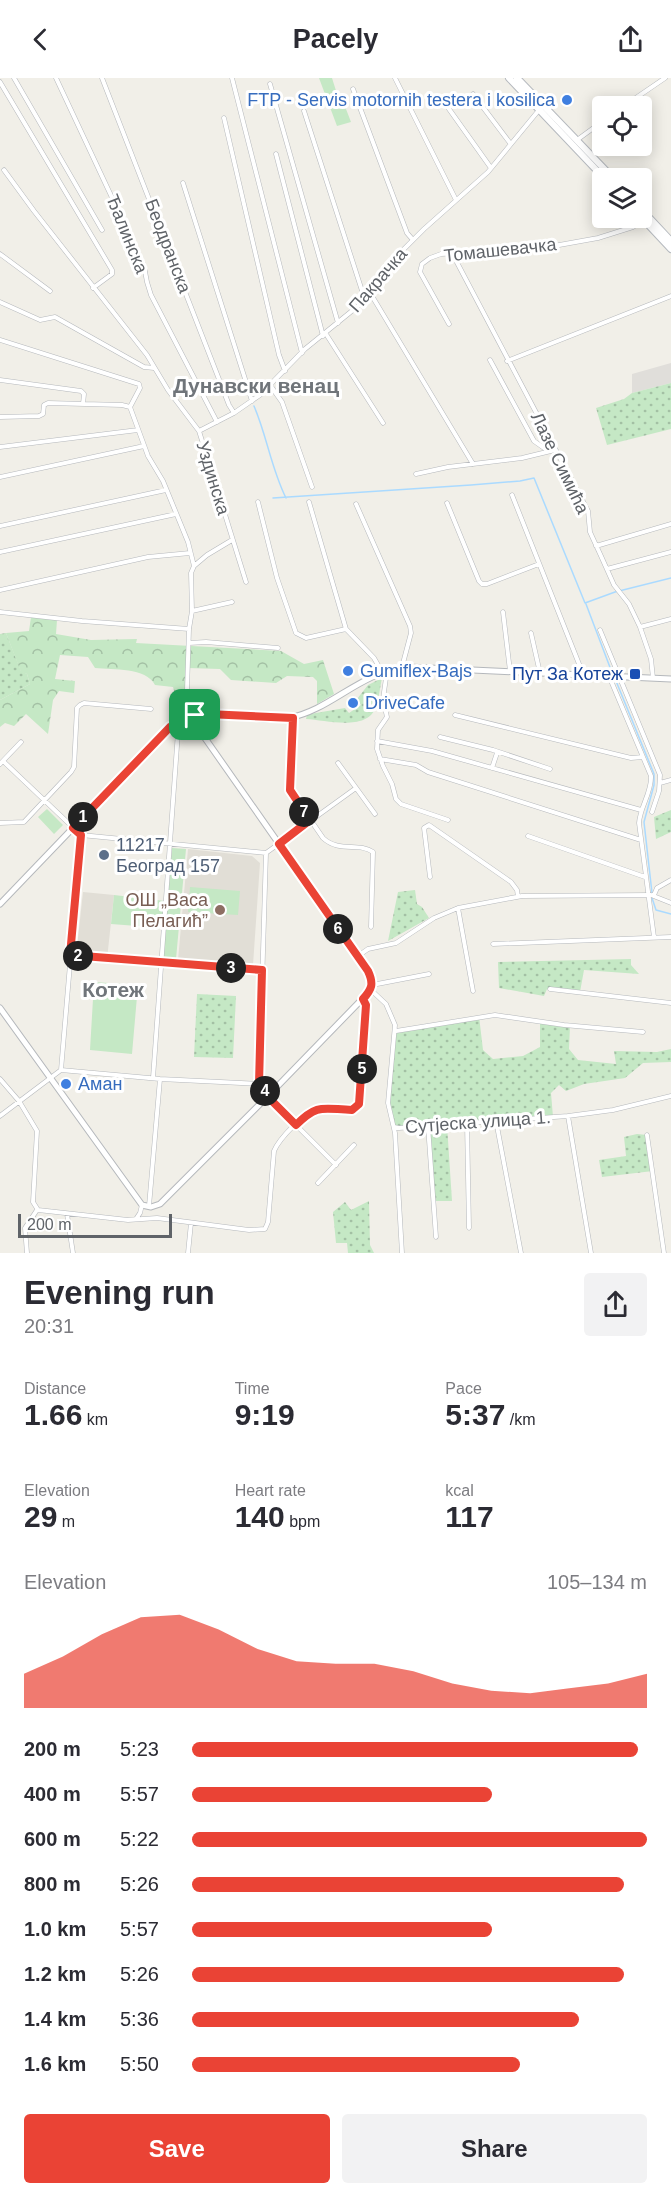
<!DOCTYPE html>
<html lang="en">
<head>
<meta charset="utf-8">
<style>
	:root { --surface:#fff; --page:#f2f2f3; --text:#2b2b33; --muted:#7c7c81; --accent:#ea4335 }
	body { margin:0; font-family:Arial,sans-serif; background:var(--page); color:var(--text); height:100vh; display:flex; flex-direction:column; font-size:22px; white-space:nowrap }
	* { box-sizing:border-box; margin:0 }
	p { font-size:20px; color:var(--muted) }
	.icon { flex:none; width:33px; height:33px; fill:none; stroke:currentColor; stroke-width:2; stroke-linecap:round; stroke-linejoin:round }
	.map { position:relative; height:1175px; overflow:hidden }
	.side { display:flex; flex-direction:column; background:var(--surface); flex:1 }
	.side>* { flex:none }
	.buttons { position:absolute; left:592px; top:18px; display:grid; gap:12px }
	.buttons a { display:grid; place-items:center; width:60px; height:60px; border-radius:6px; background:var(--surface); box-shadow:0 3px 15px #0003; font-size:30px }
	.scale { position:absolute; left:18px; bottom:15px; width:154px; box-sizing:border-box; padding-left:6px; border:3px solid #5f6368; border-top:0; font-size:16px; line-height:21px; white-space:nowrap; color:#5f6368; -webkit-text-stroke:4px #fff; paint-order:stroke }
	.pin { position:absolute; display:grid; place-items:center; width:51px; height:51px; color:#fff; margin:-26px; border-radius:12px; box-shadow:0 3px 9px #0006 }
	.km { position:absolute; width:30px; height:30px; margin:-15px; border-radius:50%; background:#222; color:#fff; font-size:16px; line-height:30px; text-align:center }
	.round { display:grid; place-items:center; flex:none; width:63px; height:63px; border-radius:6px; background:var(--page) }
	.headline { display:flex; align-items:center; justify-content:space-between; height:102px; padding:0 24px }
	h1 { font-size:33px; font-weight:600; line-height:45px }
	.stats { display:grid; grid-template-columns:repeat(3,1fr); gap:9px; height:102px; padding:6px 24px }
	.stats div { display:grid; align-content:center }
	.stats b { font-size:30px; font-weight:600 }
	.stats small { font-size:16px; font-weight:400 }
	.stats p { font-size:16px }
	.chart { height:168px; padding:12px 24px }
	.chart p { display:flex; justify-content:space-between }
	.chart svg { width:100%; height:108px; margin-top:6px; fill:var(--accent); opacity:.7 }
	.primary-button { display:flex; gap:12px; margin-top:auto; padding:12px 24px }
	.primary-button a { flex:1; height:69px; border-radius:6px; background:var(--accent); color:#fff; font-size:24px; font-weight:600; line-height:69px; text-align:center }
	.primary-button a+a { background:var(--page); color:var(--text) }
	ul { padding:0 24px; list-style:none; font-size:20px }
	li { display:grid; grid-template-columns:96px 72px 1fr; align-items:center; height:45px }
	li i { height:15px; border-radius:8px; background:var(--accent) }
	header { display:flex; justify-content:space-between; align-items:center; height:78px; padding:0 24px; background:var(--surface); font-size:27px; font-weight:600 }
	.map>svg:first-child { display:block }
	.industrial { fill:#e0deda }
	.education { fill:#e1ded6 }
	.grass { fill:url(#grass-dots) }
	.forest { fill:url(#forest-crowns) }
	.green { fill:#c5e8c5 }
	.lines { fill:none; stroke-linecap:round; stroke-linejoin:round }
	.stream { stroke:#aadaff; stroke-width:1.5 }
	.minor-casing { stroke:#b5b8bc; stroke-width:5 }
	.tertiary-casing { stroke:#b5b8bc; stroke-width:7 }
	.secondary-casing { stroke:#b6babf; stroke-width:8 }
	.minor { stroke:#fff; stroke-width:4 }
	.tertiary { stroke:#fff; stroke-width:5 }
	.secondary { stroke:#fff; stroke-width:6 }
	.route-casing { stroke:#fff; stroke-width:12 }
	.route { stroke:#ea4335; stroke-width:8 }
	.shop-dot { fill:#3f7fe0; stroke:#fff; stroke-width:2 }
	.transit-dot { fill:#1a4fb4; stroke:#fff; stroke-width:2 }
	.service-dot { fill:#5c6f8a; stroke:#fff; stroke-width:2 }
	.education-dot { fill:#8d6e63; stroke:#fff; stroke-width:2 }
	.labels { text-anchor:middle; stroke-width:6; stroke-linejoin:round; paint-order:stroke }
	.shop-label { font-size:18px; fill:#366cbe; stroke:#fff; text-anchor:start }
	.street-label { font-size:18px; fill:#5f6368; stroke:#fff }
	.transit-label { font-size:18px; fill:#164399; stroke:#fff; text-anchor:end }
	.service-label { font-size:18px; fill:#4e5e75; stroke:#fff; text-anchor:start }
	.education-label { font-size:18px; fill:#785e54; stroke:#fff; text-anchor:end }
	.quarter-label { font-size:21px; font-weight:bold; fill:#70757a; stroke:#fff }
</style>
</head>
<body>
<header><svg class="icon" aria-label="back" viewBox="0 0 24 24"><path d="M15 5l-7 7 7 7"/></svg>Pacely<svg class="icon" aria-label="share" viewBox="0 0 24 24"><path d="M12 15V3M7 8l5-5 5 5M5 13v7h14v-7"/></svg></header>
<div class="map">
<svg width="671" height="1175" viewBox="0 0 671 1175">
	<defs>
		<pattern id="grass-dots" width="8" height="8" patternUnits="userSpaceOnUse" patternTransform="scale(1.5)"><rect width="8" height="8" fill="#c5e8c5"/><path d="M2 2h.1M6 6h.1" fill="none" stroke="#a3c0a4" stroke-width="1.8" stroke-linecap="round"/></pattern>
		<pattern id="forest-crowns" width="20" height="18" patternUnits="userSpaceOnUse" patternTransform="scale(1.5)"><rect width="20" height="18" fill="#c5e8c5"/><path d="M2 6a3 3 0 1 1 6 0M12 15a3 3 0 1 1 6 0" fill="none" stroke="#a3c0a4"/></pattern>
	</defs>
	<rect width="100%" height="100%" fill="#f1efe8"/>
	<path class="industrial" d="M 671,285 L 671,305 L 632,315 L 632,296 Z"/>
	<path class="education" d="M 188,771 L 252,778 L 260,785 L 253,887 L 178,882 Z
		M 83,814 L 114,817 L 107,881 L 76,878 Z"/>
	<path class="grass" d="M 671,305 L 671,351 L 607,367 L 596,330 L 624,321 L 632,315 Z
		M 6,555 L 21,593 L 27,596 L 30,606 L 0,622 L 0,556 Z
		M 382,600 C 380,609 379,620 376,629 C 367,654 326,642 306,641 L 307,637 L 310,636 L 345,630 L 349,635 L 361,627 L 357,621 L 368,607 Z
		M 671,732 L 671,754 L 656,761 L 654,739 Z
		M 415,812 L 417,826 L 422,829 L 429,840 L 388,863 L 398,814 Z
		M 631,881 L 631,887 L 639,896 L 584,892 L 580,914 L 547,911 L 544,918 L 499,910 L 498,884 Z
		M 197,916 L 236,918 L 233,980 L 194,979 Z
		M 479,938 L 483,972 L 493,981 L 523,978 L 540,969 L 540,944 L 570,948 L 569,971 L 578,982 L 616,986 L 614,973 L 657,974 L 671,971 L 671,984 L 643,985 L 625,1000 L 584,1006 L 566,1013 L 559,1007 L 551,1015 L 553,1039 L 447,1047 L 452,1123 L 434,1123 L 428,1048 L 394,1049 L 389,1034 L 396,953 Z
		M 637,1056 L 647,1057 L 653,1093 L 602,1099 L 599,1082 L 626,1078 L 624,1059 Z
		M 369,1123 L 370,1167 L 374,1175 L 348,1175 L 347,1165 L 336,1165 L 333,1134 L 345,1124 L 351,1132 Z"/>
	<path class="forest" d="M 31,539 L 57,542 L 56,556 L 91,562 L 137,561 L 136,565 L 281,573 L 304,586 L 323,582 L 334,616 L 317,626 L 317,603 L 313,599 L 287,598 L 276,605 L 231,602 L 220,591 L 187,590 L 188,619 L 176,620 L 173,609 L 155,607 C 146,589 113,592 95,590 L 88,579 L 60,577 L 55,601 L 75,603 L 74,615 L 59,613 L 53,622 L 48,656 L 26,636 L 14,648 L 5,645 L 0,649 L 0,622 L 30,606 L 27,596 L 21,594 L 6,555 L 29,553 Z"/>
	<path class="green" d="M 319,0 L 332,0 L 338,19 L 341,18 L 351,44 L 337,48 Z
		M 47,731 L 63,747 L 54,756 L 38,739 Z
		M 172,770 L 186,771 L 176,881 L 163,880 Z
		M 190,809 L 240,813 L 238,837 L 188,834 Z
		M 114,817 L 165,823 L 163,850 L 111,846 Z
		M 94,904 L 138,907 L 132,976 L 90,972 Z"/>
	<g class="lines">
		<path class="stream" d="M 254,328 C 267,358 271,390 286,420
			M 273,420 L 471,407 L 520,403 L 534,400 L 585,525 L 615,514 L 671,500
			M 586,526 L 611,592
			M 616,603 L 654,696 L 654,707 L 644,744 L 652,815
			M 652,820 L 656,832 L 671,836"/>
		<defs>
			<path id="minor" d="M 14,0 L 102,152
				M 56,0 L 144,188 L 147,204 L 151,217 L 217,344
				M 102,0 L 229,327 L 234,335
				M 232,0 L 302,275
				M 395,0 L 456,122
				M 0,4 L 112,192 L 112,196 L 93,210
				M 270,6 L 338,245
				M 353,11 L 407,155 L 413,162
				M 473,16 L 510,65
				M 624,28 L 665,0
				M 449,31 L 491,90
				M 304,33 L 364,219
				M 224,40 L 279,277 L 285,293
				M 577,62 L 603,43
				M 276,76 L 323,258
				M 4,92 L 34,133 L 147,277 L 168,312 L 199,353 L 246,504
				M 183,105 L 252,323
				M 452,175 L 588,433 L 590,454 L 601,478 L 614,507 L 629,526 L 640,549 L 651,581 L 653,600
				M 0,176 L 50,213
				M 369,213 L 473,386
				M 0,224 L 40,242 L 55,239 L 144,289 L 154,290
				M 449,246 L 420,194 L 422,186 L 430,180 L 441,176 L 537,171 L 598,160 L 633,149 L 644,142
				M 326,256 L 383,345
				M 0,262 L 139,306 L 140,310 L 130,329 L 148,378 L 163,403 L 188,464 L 194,488
				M 490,282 L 534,363 L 544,370 L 553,368
				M 507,283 L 671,218
				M 0,302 L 81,313 L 84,316 L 83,326
				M 270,307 L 282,324 L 312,409
				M 0,339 L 39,338 L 43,336 L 44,327 L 48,325 L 122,327 L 130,329
				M 199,353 L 234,335 L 260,317 L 305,271 L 358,228 L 392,183 L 424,151 L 488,94 L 539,32
				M 0,369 L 138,352
				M 416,396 L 448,389 L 522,380 L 555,372
				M 0,399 L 144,368
				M 512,417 L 583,596
				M 258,424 L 277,500 L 296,555 L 306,560 L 346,551
				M 309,424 L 346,551 L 374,580 L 382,594
				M 447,425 L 479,503 L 482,506 L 487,506 L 539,486
				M 356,426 L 410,548 L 411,555 L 402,589
				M 0,448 L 166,412
				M 596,468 L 671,446
				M 0,474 L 176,436
				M 607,491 L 671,474
				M 0,512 L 148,479 L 190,475
				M 192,533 L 232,524
				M 0,534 L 82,543 L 189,551
				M 503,534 L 510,593
				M 640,549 L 671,541
				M 600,552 L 660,697 L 659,713 L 652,734
				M 531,555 L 540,595
				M 189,565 L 206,564 L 278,570
				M 387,593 L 383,621 L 387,639 L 378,652 L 377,671 L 383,688 L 392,706 L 396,721 L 401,726 L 448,742
				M 609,598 L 651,698 C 652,714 640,729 639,745 L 654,859
				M 195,637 L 187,612 L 189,551 L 192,533 L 191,495 L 194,488 L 207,477 L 232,462
				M 455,637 L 631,680 L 643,679
				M 293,639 L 294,645 L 290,712 L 323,760 C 339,775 359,764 373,774 L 371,849
				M 440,659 L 493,672 L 550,691
				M 377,663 L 432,673 L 641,732
				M 380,681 L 416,687 L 428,694 L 641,762
				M 3,683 L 81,757 L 266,775
				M 338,685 L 375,736
				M 0,686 L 21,664
				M 492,690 L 497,675
				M 660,705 L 671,702
				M 0,745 L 24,744 L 71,694 L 74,689 L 77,630 L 80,627 L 84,625 L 151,631
				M 528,758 L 645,799
				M 266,775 L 356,710
				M 430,799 L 424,750 L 429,747 L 511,804 L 517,812 L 518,819
				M 654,817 L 657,810 L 671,802
				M 458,830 L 473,913
				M 493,866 L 671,859
				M 70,877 L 263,892
				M 358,878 L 368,871 L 396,865 L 434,840 L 458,830 L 522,818 L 651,817 L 671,825
				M 372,907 L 429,896
				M 550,911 L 671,925
				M 371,912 L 386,926 L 395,947 L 388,1025 L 395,1055 L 402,1175
				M 396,953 L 495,937 L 564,947 L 643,954
				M 61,992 L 81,757
				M 153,1000 L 178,654 L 176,645
				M 0,1001 L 19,1023 L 37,1053 L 33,1124 L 38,1132
				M 259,1006 L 266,775
				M 0,1038 L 61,992 L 160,1001 L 259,1006 L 271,1022 L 336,1087
				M 568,1038 L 591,1175
				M 496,1043 L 521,1175
				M 467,1045 L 469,1150
				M 428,1048 L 436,1159
				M 394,1049 L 399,1050 L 568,1038 L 613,1032 L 671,1018
				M 647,1057 L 664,1175
				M 318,1105 L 354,1067
				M 149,1128 L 160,1001
				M 38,1132 L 128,1142 L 157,1140 L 249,1152 L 265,1151 L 268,1144 L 274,1073 C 279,1061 305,1033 318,1031 C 329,1029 341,1032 352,1032 L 359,1026 L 366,927 L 363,921
				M 67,1136 L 73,1175
				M 136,1141 L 140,1135 L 142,1127
				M 27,1175 L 25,1150 L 37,1132
				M 188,1175 L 191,1145"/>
			<path id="tertiary" d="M 0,826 L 165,654 C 201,619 246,648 289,640 C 333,631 359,594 408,589 L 671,601
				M 0,930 L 142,1127 L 151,1129 L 160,1126 L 268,1018 L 371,912 L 372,904 L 368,893 L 200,653 L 195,637"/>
			<path id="secondary" d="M 509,0 L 604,100
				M 517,0 L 613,100
				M 642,132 L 671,163
				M 642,140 L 671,171"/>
		</defs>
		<use href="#minor" class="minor-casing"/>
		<use href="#tertiary" class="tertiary-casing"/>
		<use href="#secondary" class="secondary-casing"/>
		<use href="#minor" class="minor"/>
		<use href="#tertiary" class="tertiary"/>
		<use href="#secondary" class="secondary"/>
	</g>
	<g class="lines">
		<defs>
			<path id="route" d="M 207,636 L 293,640 L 290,712 L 310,742 L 279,766 L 368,893 C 374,906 372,911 363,921 L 366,927 L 359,1026 L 352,1032 C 323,1031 318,1025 296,1047 L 271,1022 L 259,1006 L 262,892 L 70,877 L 81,757 L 73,750 L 170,649 L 191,637 Z"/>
		</defs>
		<use href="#route" class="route-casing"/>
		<use href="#route" class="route"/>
	</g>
	<g class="shop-dot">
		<circle cx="567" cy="22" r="6"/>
		<circle cx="348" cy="593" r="6"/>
		<circle cx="353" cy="625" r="6"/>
		<circle cx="66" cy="1006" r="6"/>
	</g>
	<rect class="transit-dot" x="629" y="590" width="12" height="12" rx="3"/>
	<circle class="service-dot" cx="104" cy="777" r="6"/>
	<circle class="education-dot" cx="220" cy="832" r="6"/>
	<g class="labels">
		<g class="shop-label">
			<text x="555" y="28" text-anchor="end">FTP - Servis motornih testera i kosilica</text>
			<text x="360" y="599">Gumiflex-Bajs</text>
			<text x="365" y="631">DriveCafe</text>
			<text x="78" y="1012">Аман</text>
		</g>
		<g class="street-label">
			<text transform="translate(127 156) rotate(68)" y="6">Ђалинска</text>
			<text transform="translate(168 168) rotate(69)" y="6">Беодранска</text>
			<text transform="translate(500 172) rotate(-6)" y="6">Томашевачка</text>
			<text transform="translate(378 202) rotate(-49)" y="6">Пакрачка</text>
			<text transform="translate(560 385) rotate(64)" y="6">Лазе Симића</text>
			<text transform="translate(213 400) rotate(73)" y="6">Уздинска</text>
			<text transform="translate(478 1044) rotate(-4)" y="6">Сутјеска улица 1.</text>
		</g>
		<g class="transit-label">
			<text x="623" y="602">Пут За Котеж</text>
		</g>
		<g class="service-label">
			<text x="116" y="773">11217<tspan x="116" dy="21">Београд 157</tspan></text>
		</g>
		<g class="education-label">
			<text x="208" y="828">ОШ „Васа<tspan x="208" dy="21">Пелагић”</tspan></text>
		</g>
		<g class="quarter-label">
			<text x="256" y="315">Дунавски венац</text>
			<text x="113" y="919">Котеж</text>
		</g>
	</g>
</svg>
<div class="buttons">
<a><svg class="icon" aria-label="locate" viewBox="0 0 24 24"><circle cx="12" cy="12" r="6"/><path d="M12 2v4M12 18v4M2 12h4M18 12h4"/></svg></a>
<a><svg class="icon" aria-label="layers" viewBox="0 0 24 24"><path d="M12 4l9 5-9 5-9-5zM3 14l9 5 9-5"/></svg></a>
</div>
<div class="scale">200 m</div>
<div class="pin" style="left:195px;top:637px;background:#1e9e55"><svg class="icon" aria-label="arrive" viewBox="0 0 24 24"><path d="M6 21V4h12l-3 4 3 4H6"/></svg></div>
<b class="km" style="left:83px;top:739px">1</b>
<b class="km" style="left:78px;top:878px">2</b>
<b class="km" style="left:231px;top:890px">3</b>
<b class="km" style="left:265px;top:1013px">4</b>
<b class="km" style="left:362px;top:991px">5</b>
<b class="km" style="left:338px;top:851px">6</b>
<b class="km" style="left:304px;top:734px">7</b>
</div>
<section class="side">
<div class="headline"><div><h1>Evening run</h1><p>20:31</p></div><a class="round"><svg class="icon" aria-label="share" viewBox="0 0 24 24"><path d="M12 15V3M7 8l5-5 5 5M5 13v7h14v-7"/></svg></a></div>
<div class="stats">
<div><p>Distance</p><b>1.66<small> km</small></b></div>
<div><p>Time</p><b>9:19</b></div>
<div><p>Pace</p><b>5:37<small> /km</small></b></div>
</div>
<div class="stats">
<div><p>Elevation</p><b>29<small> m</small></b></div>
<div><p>Heart rate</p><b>140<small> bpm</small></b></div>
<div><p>kcal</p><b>117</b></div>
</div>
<div class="chart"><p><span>Elevation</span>105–134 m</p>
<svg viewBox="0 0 160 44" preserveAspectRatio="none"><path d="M0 44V30L10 23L20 14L30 7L40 6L50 12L60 20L70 25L80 26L90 26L100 29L110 34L120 37L130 38L140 36L150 34L160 30V44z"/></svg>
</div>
<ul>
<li><b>200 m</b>5:23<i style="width:98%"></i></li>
<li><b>400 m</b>5:57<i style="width:66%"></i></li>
<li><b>600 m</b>5:22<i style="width:100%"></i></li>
<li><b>800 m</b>5:26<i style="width:95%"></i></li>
<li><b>1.0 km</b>5:57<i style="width:66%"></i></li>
<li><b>1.2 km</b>5:26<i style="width:95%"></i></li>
<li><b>1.4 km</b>5:36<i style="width:85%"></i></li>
<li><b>1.6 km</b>5:50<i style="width:72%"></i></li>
</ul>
<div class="primary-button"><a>Save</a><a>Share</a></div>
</section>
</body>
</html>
